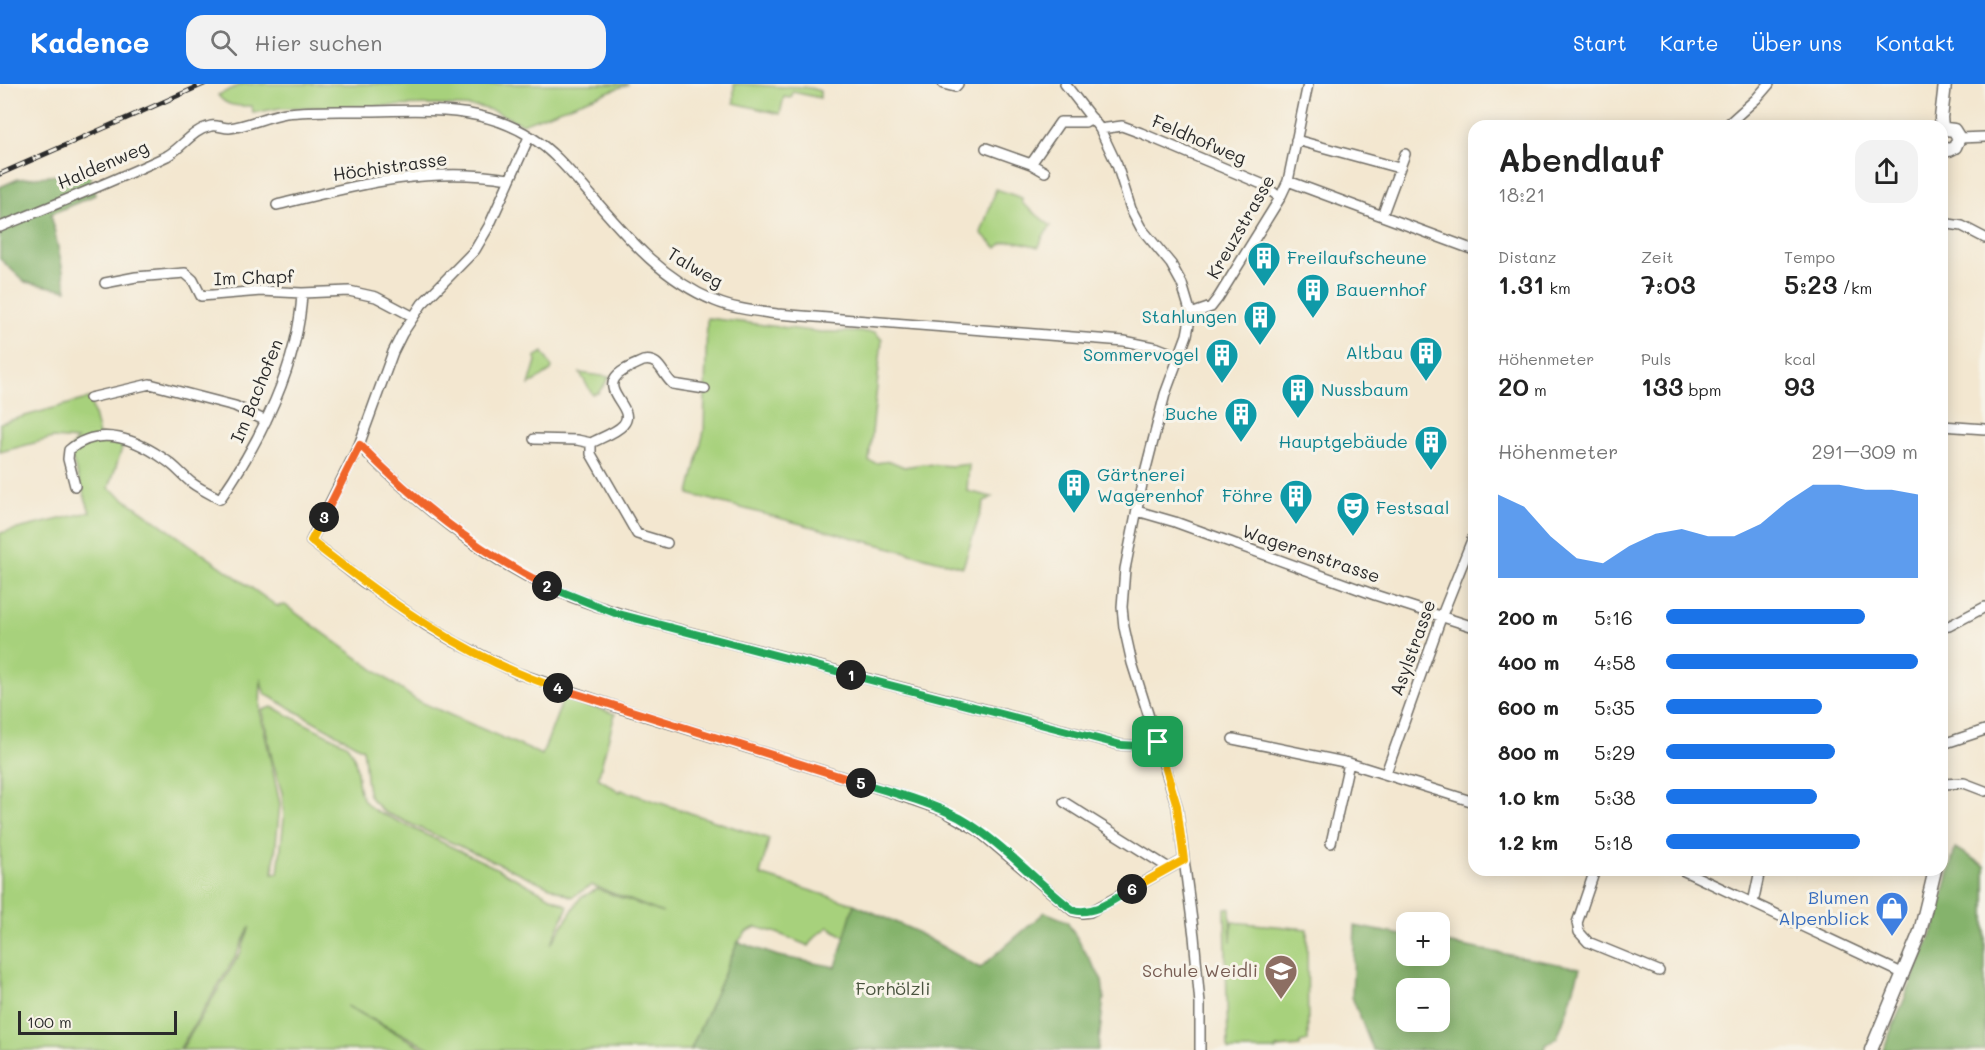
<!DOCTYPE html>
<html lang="de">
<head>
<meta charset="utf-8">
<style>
	:root { --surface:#fff; --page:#f2f2f2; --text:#222; --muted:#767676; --accent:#1a73e8 }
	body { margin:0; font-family:Mali,sans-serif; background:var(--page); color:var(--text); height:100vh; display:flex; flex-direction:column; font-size:22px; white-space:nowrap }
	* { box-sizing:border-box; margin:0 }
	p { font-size:20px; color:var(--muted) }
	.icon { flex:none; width:33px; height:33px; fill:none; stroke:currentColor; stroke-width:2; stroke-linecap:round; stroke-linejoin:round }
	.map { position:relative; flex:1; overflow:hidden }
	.sheet { position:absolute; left:1468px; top:36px; width:480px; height:756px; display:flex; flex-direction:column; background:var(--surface); border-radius:18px; box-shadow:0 3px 15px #0003 }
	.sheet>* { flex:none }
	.fabs { position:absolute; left:1396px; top:828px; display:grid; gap:12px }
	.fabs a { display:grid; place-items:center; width:54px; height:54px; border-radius:12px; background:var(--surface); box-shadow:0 3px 15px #0003; font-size:30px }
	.scale { position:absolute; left:18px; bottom:15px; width:159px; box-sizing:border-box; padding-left:6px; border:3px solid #2b2b2b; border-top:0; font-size:16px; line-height:21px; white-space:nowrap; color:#2b2b2b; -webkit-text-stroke:4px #f7f3e8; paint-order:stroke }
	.pin { position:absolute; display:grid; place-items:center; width:51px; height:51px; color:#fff; margin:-26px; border-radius:12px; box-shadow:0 3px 9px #0006 }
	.km { position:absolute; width:30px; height:30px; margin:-15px; border-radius:50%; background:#222; color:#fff; font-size:16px; line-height:30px; text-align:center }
	.round { display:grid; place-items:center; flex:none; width:63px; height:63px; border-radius:18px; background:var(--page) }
	.headline { display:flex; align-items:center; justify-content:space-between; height:102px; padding:0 30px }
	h1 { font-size:33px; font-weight:600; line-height:45px }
	.figures { display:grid; grid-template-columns:repeat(3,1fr); gap:9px; height:102px; padding:6px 30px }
	.figures div { display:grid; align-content:center }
	.figures b { font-size:26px; font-weight:600 }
	.figures small { font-size:16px; font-weight:400 }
	.figures p { font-size:16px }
	.chart { height:168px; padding:12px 30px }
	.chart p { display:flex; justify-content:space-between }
	.chart svg { width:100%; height:108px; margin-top:6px; fill:var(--accent); opacity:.7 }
	ul { padding:0 30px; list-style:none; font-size:20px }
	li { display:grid; grid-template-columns:96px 72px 1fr; align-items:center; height:45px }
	li i { height:15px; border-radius:8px; background:var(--accent) }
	header { display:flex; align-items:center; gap:36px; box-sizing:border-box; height:84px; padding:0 30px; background:var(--accent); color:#fff }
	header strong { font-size:28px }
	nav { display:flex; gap:33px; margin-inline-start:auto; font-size:21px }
	.search { width:420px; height:54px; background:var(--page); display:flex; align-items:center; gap:15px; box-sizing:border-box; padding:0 21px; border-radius:18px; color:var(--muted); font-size:22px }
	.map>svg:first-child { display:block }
	.green { fill:#a7d17c; stroke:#697e54; stroke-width:1.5; fill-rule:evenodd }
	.forest { fill:#85b36c; stroke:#586f4c; stroke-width:1.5; fill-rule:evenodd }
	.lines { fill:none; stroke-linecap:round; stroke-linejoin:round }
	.minor-casing { stroke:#716d65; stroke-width:12 }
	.secondary-casing { stroke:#716d65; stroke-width:15 }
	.minor { stroke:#fff; stroke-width:9 }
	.secondary { stroke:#fff; stroke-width:12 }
	.rail-casing { stroke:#2b2b2b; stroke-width:5 }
	.rail { stroke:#f7f3e8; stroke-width:3; stroke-dasharray:9; stroke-linecap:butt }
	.split-1-casing { stroke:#fff; stroke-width:12 }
	.split-2-casing { stroke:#fff; stroke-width:12 }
	.split-3-casing { stroke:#fff; stroke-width:12 }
	.split-4-casing { stroke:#fff; stroke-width:12 }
	.split-5-casing { stroke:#fff; stroke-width:12 }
	.split-6-casing { stroke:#fff; stroke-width:12 }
	.split-7-casing { stroke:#fff; stroke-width:12 }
	.split-1 { stroke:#22a559; stroke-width:8 }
	.split-2 { stroke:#22a559; stroke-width:8 }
	.split-3 { stroke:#f0652b; stroke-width:8 }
	.split-4 { stroke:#f5b400; stroke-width:8 }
	.split-5 { stroke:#f0652b; stroke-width:8 }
	.split-6 { stroke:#22a559; stroke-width:8 }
	.split-7 { stroke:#f5b400; stroke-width:8 }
	.labels { text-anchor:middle; stroke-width:6; stroke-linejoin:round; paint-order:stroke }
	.street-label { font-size:18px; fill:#2b2b2b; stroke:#f7f3e8 }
	.culture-label { font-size:18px; fill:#0d838f; stroke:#f7f3e8; text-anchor:end }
	.shop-label { font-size:18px; fill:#366cbe; stroke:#f7f3e8; text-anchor:end }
	.education-label { font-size:18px; fill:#785e54; stroke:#f7f3e8; text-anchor:end }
	.park-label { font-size:18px; fill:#4a543f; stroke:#f7f3e8 }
</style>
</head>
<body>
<header>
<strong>Kadence</strong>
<div class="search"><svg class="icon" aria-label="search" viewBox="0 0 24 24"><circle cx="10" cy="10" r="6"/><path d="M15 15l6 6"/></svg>Hier suchen</div>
<nav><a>Start</a><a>Karte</a><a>Über uns</a><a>Kontakt</a></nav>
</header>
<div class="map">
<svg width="1985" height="966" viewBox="0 0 1985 966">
	<rect width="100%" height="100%" fill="#f7f3e8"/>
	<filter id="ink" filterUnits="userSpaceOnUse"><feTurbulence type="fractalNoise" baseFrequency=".0167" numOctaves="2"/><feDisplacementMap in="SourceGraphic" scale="12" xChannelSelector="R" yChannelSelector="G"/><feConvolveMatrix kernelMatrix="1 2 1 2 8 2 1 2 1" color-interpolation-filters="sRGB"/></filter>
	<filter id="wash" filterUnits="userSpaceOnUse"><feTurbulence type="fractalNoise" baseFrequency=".008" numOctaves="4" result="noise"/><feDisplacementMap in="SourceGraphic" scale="24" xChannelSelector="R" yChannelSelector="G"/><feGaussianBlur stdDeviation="1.35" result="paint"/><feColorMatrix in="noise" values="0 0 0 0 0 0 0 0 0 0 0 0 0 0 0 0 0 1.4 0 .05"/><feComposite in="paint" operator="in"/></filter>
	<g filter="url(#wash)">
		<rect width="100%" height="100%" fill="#f3e7d0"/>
		<path class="green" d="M 242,0 L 629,0 L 522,40 L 494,27 L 479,23 L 437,21 L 280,24 L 253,29 L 252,22 C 238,22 226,23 218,11 Z
			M 734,0 C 746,0 757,1 768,2 C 786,4 803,0 820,7 L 820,14 L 793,8 L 791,14 L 784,13 L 780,30 L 734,19 Z
			M 996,105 L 1022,114 L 1022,119 L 1051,142 L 1043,152 L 1039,163 C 1024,160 1008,151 997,164 L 981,149 Z
			M 707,234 L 821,248 L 875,248 L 882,256 L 869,377 L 876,379 L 890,377 L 904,383 L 923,380 L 953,382 L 969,380 L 967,407 L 992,413 L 984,418 L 963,483 L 689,410 L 704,347 Z
			M 543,268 L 552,284 L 551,287 L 529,301 L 536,277 L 535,273 Z
			M 580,289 L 610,293 L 598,309 L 592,310 Z
			M 90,314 L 99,351 L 125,355 L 109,404 L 277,522 L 285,521 L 416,616 L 542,671 L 564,613 L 615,630 L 598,694 L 620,708 L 621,706 L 769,755 L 760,791 L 854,820 L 845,853 L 829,843 L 817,851 L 809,862 L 777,849 L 756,843 L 746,848 L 738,858 L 691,965 L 693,966 L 433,966 L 347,922 L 427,966 L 181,966 L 241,868 L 250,842 L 236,872 L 179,966 L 0,966 L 0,449 L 90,428 L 69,366 L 77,356 L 53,354 L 0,368 L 0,339 ZM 261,593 L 262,602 L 265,610 L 363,665 C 366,678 365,705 370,713 C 374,719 379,723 384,728 L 572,813 L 592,801 L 663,829 L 597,805 L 580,814 L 551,860 L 568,822 L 492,782 L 374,726 C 347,707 367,684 346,660 L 272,623 L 262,626 L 272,675 L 282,709 L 284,735 L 278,789 L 273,790 L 280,720 L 260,627 Z
			M 1225,824 L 1230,824 L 1231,859 L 1232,838 L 1307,845 L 1308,957 L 1300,959 L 1300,962 L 1276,964 L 1276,966 L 1228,966 Z"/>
		<path class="forest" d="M 89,88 L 95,111 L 51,130 L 67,206 L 25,198 L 0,175 L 0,103 L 18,95 Z
			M 1955,764 L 1985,782 L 1985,966 L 1883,966 L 1936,840 Z
			M 854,820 L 913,846 L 980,884 L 1045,828 L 1067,837 L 1102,896 L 1104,913 L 1098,966 L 691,965 L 738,858 L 778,872 L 836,883 Z
			M 1355,842 L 1407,852 L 1407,872 L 1440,872 L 1440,858 L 1580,884 L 1568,924 L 1557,954 L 1546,961 L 1545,966 L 1373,966 L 1352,913 ZM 1440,904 L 1440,938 L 1407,938 L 1407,904 Z"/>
	</g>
	<g filter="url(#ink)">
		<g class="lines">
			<defs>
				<path id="minor" d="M 943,0 L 955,3 L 958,0
					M 1065,0 L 1100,45 L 1117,81 L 1131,125 L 1141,144 L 1171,180 L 1182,200 L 1191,230 L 1187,251 L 1165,310 L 1142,400 L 1125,485 L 1122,523 L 1124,543 L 1132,579 L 1177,722 L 1194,852 L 1200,920 L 1200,966
					M 1726,42 L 1756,15 L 1769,0
					M 1100,45 L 1122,42 L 1141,49 L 1264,101 L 1280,114
					M 529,53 L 489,142 L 475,166 L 422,220 L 402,250 L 393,268 L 359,361 L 311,457 L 362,497 L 426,541 L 455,558 L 517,589 L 623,625 L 884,706 L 942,726 L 977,746 L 1073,827 L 1082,829 L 1090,828 L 1184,776
					M 1959,54 L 1985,53
					M 1296,56 L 1399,84
					M 986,64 L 1031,80 L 1060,38 L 1085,38 L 1092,34
					M 1031,80 L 1045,88
					M 1288,97 L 1474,166
					M 277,121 C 357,101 426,82 509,95
					M 1382,132 L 1405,70
					M 1942,139 L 1962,142 L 1985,154
					M 0,143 C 56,120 112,98 167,72 C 183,63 192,46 211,42 C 217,41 223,44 229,44 C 247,42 267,32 286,29 C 312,26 341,27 367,27 C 439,26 504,20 558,75 C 609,127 645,188 715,217 C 734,225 756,227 777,230 L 1124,257 L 1158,264 L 1179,272
					M 105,199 L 136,193 L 185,189 L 193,196 L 201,212 L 261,207 L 302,209 L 349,207 L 376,213 L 412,232
					M 1191,230 L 1211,223 L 1218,214 L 1280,114 L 1288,97 L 1308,0
					M 90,314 L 150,300 L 235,322 L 266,337
					M 1942,342 L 1985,345
					M 534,355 L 577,356 L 591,359 C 600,354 616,349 623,341 C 637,326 604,310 615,294 C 620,286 635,281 643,277 C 660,273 662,291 673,300 L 705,305
					M 591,359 L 591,370 L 637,450 L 667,459
					M 359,361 C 415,417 477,470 550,504 C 582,518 616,529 650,538 L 1121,661 L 1141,662 L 1158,659
					M 75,402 L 68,375 L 69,366 C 100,340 138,356 167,377 C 176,383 183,392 192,399 C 200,405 211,410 220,415 C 260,358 299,279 302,209
					M 1137,427 L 1175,438 L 1375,511 L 1474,543
					M 1942,543 L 1949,542 L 1985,523
					M 1233,655 L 1349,679 L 1474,718
					M 1942,658 L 1949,658 L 1985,646
					M 1386,689 L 1442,531 L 1474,451
					M 1942,700 L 1964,699 L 1985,707
					M 1064,718 L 1169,784
					M 1331,759 L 1349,679
					M 1595,786 L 1577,839 L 1579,848 L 1588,858 L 1659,887
					M 1682,786 L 1904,890
					M 1753,819 L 1760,786"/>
				<path id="secondary" d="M 1942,42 L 1941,34 L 1945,0
					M 1942,46 L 1946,45 L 1954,46 L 1959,54 L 1955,63 L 1949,66 L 1942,64
					M 1871,966 L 1920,848 L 1935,786"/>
			</defs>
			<use href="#minor" class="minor-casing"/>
			<use href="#secondary" class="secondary-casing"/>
			<use href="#minor" class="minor"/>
			<use href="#secondary" class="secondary"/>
			<defs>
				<path id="rail" d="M 0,90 L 204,0"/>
			</defs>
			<use href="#rail" class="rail-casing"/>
			<use href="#rail" class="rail"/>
		</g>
	</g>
	<g class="lines" filter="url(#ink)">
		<defs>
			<path id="split-1" d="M 851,591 L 1121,661 L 1141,662 L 1158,658"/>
			<path id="split-2" d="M 547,502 L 615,529 L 851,591"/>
			<path id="split-3" d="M 324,433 L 360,361 C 418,420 473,464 547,502"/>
			<path id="split-4" d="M 324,433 L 311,457 C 387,517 466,574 558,604"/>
			<path id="split-5" d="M 558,604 L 861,699"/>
			<path id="split-6" d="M 861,699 C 894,709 929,718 960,734 C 1002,758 1035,797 1073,826 C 1094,832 1114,815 1132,805"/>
			<path id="split-7" d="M 1132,805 L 1184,776 L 1177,722 L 1158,658"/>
		</defs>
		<use href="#split-1" class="split-1-casing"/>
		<use href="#split-2" class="split-2-casing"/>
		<use href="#split-3" class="split-3-casing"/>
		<use href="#split-4" class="split-4-casing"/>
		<use href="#split-5" class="split-5-casing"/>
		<use href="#split-6" class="split-6-casing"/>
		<use href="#split-7" class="split-7-casing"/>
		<use href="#split-1" class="split-1"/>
		<use href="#split-2" class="split-2"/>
		<use href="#split-3" class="split-3"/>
		<use href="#split-4" class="split-4"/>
		<use href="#split-5" class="split-5"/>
		<use href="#split-6" class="split-6"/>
		<use href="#split-7" class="split-7"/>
	</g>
	<defs>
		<symbol id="building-pin" viewBox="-11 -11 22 30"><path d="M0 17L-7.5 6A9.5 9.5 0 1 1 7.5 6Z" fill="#0f9aa8" stroke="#f7f3e8"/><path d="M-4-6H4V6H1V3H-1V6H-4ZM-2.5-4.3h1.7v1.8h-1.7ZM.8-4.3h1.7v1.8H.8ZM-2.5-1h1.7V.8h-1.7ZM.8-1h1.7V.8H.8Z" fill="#fff"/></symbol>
		<symbol id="theatre-pin" viewBox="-11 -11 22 30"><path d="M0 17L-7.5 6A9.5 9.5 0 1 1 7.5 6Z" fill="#0f9aa8" stroke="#f7f3e8"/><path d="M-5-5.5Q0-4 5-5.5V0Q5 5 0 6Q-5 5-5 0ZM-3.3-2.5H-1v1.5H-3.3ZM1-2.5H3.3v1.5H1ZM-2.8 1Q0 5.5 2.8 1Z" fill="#fff"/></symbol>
		<symbol id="shop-pin" viewBox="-11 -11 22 30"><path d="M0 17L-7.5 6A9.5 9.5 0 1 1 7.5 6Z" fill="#3f7fe0" stroke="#f7f3e8"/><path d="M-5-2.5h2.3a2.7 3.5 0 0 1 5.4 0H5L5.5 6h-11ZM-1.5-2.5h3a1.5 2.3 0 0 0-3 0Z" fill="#fff"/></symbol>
		<symbol id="school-pin" viewBox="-11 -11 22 30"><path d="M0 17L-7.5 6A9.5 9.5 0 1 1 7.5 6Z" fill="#8d6e63" stroke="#f7f3e8"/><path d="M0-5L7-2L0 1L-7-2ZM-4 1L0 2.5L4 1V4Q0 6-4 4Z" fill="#fff"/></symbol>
	</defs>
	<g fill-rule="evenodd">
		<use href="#building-pin" x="1245" y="155" width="38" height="52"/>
		<use href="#building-pin" x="1294" y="187" width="38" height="52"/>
		<use href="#building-pin" x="1241" y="214" width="38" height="52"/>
		<use href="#building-pin" x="1407" y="250" width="38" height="52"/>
		<use href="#building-pin" x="1203" y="252" width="38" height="52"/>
		<use href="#building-pin" x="1279" y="287" width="38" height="52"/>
		<use href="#building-pin" x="1222" y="311" width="38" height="52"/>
		<use href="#building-pin" x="1412" y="339" width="38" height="52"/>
		<use href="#building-pin" x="1055" y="382" width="38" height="52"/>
		<use href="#building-pin" x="1277" y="393" width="38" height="52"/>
		<use href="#theatre-pin" x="1334" y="405" width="38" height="52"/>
		<use href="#shop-pin" x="1873" y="805" width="38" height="52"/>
		<use href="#school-pin" x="1262" y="868" width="38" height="52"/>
	</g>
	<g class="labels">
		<g class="street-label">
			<text transform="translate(1199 56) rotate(23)" y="6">Feldhofweg</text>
			<text transform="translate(103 81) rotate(-23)" y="6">Haldenweg</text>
			<text transform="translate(390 83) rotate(-8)" y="6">Höchistrasse</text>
			<text transform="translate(1241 143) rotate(-60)" y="6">Kreuzstrasse</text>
			<text transform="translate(695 184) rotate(31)" y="6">Talweg</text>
			<text transform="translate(254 194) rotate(-2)" y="6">Im Chapf</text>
			<text transform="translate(257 307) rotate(-68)" y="6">Im Bachofen</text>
			<text transform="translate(1311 470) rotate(19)" y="6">Wagerenstrasse</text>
			<text transform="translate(1413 564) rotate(-70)" y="6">Asylstrasse</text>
		</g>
		<g class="culture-label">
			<text x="1287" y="180" text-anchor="start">Freilaufscheune</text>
			<text x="1336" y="212" text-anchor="start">Bauernhof</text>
			<text x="1237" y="239">Stahlungen</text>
			<text x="1403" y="275">Altbau</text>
			<text x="1199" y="277">Sommervogel</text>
			<text x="1321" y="312" text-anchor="start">Nussbaum</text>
			<text x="1218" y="336">Buche</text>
			<text x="1408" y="364">Hauptgebäude</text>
			<text x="1097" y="397" text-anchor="start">Gärtnerei<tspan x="1097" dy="21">Wagerenhof</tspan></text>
			<text x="1273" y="418">Föhre</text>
			<text x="1376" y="430" text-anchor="start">Festsaal</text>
		</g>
		<g class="shop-label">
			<text x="1869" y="820">Blumen<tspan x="1869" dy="21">Alpenblick</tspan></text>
		</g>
		<g class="education-label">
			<text x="1258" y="893">Schule Weidli</text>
		</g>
		<g class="park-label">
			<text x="893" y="911">Forhölzli</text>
		</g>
	</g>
</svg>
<div class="fabs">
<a>+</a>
<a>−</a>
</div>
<div class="scale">100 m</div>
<div class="pin" style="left:1158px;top:658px;background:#1e9e55"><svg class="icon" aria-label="arrive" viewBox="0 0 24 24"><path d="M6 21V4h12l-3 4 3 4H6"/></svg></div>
<b class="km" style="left:851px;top:591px">1</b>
<b class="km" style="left:547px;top:502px">2</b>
<b class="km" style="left:324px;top:433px">3</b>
<b class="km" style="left:558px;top:604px">4</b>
<b class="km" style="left:861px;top:699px">5</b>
<b class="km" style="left:1132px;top:805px">6</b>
<section class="sheet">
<div class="headline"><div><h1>Abendlauf</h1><p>18:21</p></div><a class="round"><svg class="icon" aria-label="share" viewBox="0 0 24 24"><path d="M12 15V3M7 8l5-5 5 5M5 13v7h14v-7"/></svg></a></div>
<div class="figures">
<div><p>Distanz</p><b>1.31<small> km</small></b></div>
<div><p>Zeit</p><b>7:03</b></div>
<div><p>Tempo</p><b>5:23<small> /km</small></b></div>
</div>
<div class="figures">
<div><p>Höhenmeter</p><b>20<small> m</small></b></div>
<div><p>Puls</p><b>133<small> bpm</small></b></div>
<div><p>kcal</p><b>93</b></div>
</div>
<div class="chart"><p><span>Höhenmeter</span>291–309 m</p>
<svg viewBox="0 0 160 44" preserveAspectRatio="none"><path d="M0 44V10L10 15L20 27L30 36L40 38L50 31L60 26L70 24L80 27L90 27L100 22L110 13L120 6L130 6L140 8L150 8L160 10V44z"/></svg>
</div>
<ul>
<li><b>200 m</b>5:16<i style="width:79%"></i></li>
<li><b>400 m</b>4:58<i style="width:100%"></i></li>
<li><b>600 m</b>5:35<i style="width:62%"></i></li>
<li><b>800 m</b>5:29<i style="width:67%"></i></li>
<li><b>1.0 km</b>5:38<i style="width:60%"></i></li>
<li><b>1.2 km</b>5:18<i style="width:77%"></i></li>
</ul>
</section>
</div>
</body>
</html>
